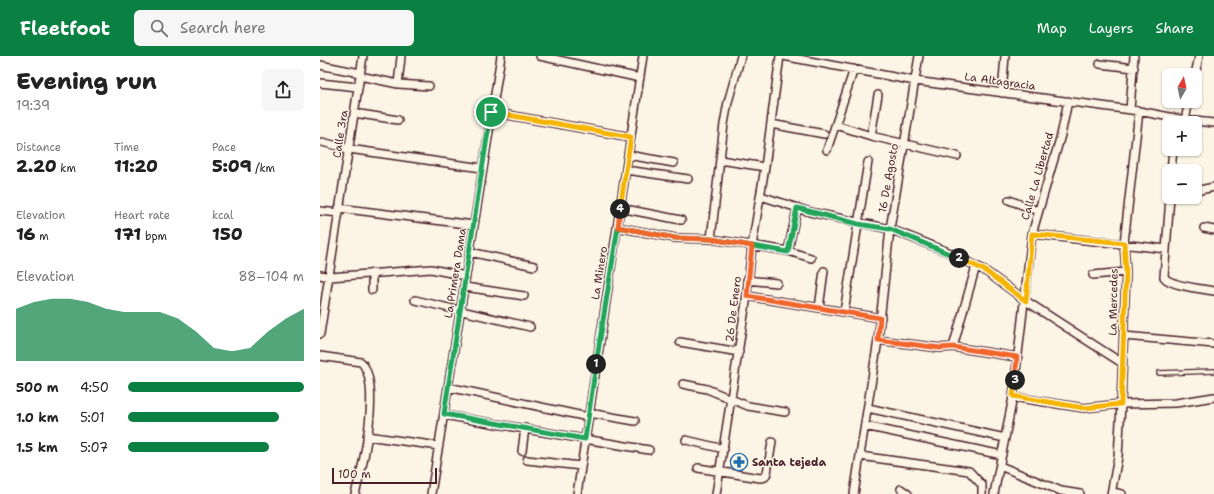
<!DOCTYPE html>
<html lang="en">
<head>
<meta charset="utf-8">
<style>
	:root { --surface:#fff; --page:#f6f6f6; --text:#222; --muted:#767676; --accent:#0b8043 }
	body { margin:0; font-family:"Shantell Sans",sans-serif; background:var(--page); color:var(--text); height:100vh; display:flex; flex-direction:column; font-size:15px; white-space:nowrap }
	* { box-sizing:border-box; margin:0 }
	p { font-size:13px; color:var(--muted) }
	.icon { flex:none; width:22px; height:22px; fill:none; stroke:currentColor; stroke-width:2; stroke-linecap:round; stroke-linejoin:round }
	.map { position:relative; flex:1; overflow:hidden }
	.sheet { display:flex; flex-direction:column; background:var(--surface); width:320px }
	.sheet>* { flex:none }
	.needle { width:26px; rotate:9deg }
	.controls { position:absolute; left:842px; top:12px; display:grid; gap:8px }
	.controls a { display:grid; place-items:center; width:40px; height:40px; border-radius:6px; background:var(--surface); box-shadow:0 1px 3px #0004; font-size:20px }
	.scale { position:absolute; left:12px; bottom:10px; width:105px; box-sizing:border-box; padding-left:4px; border:2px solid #4a1f2b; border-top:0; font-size:11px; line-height:14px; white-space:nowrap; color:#4a1f2b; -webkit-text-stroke:3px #fcf5e5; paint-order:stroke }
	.pin { position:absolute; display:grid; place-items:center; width:34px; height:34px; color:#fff; margin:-17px; border:2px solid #fff; border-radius:50%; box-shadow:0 1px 4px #0007 }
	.km { position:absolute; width:20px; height:20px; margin:-10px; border-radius:50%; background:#222; color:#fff; font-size:11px; line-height:20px; text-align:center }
	.round { display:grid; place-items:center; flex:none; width:42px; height:42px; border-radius:6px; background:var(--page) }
	.overview { display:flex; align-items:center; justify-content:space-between; height:68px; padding:0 16px }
	h1 { font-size:22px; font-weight:800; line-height:30px }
	.stats { display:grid; grid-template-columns:repeat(3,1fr); gap:6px; height:68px; padding:4px 16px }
	.stats div { display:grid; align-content:center }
	.stats b { font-size:17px; font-weight:800 }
	.stats small { font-size:11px; font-weight:400 }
	.stats p { font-size:11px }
	.chart { height:112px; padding:8px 16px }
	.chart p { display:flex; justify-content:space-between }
	.chart svg { width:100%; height:72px; margin-top:4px; fill:var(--accent); opacity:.7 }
	ul { padding:0 16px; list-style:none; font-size:13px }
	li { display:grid; grid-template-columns:64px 48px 1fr; align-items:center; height:30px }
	li i { height:10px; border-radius:5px; background:var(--accent) }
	header { display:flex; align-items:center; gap:24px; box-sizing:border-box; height:56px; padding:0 20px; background:var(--accent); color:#fff }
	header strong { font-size:19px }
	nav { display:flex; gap:22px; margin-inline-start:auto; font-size:14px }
	.search { width:280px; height:36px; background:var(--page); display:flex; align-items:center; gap:10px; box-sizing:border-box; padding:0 14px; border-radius:6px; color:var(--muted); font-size:15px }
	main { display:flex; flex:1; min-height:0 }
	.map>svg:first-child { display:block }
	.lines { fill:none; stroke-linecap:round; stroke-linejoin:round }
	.service-casing { stroke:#4a1f2b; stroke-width:6 }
	.minor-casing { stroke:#4a1f2b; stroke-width:10 }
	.service { stroke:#fcf5e5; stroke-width:3.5 }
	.minor { stroke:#fcf5e5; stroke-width:7 }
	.split-1-casing { stroke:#fff; stroke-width:8 }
	.split-2-casing { stroke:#fff; stroke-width:8 }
	.split-3-casing { stroke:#fff; stroke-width:8 }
	.split-4-casing { stroke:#fff; stroke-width:8 }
	.split-5-casing { stroke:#fff; stroke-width:8 }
	.split-1 { stroke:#22a559; stroke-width:5 }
	.split-2 { stroke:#22a559; stroke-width:5 }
	.split-3 { stroke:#f5b400; stroke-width:5 }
	.split-4 { stroke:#f0652b; stroke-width:5 }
	.split-5 { stroke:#f5b400; stroke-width:5 }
	.labels { text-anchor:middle; stroke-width:3; stroke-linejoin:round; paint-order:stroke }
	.street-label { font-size:11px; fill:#4a1f2b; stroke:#fcf5e5 }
	.poi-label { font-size:11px; font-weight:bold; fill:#4a1f2b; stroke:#fcf5e5; text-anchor:start }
</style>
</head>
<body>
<header>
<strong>Fleetfoot</strong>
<div class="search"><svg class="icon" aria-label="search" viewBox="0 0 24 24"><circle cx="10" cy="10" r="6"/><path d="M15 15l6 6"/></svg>Search here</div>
<nav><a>Map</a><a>Layers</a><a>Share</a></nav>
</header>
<main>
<section class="sheet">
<div class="overview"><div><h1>Evening run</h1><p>19:39</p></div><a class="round"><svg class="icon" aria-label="share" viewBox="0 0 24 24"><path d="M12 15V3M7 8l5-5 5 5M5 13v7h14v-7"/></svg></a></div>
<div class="stats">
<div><p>Distance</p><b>2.20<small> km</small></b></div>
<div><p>Time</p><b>11:20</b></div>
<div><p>Pace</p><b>5:09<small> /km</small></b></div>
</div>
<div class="stats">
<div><p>Elevation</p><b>16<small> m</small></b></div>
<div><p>Heart rate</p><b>171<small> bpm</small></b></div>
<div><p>kcal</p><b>150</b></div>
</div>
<div class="chart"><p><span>Elevation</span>88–104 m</p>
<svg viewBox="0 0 160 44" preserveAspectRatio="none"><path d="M0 44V12L10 8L20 6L30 6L40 8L50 12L60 14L70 14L80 14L90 18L100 26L110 36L120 38L130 36L140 26L150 18L160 12V44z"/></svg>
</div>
<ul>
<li><b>500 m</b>4:50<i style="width:100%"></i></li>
<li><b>1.0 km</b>5:01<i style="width:86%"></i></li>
<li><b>1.5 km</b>5:07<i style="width:80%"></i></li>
</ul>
</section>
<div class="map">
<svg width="894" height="438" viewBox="0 0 894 438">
	<rect width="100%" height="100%" fill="#fcf5e5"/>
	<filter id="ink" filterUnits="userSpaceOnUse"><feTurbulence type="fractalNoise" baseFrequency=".025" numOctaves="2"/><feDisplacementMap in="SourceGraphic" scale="8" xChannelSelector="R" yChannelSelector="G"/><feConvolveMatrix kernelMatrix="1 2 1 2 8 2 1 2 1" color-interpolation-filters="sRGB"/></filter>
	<g filter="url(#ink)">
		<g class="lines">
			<defs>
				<path id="service" d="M 839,317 L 894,315"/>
				<path id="minor" d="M 220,0 L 320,22
					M 463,0 L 595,25 L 819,55 L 865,64 L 894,67
					M 780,8 L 814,12
					M 0,9 L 40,17
					M 875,19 L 879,0
					M 40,20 L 78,28 L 109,30
					M 0,27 L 38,31
					M 78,28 L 81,1
					M 682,37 L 685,0
					M 810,54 L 814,0
					M 171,56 L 311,81
					M 34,57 L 78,64
					M 865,64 L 869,45
					M 451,68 L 504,78
					M 516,69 L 551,80 L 637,100
					M 551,80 L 558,39
					M 2,86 L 29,93 L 162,112
					M 507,94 L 534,13
					M 308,99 L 354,107
					M 400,104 L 445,111
					M 306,114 L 368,123
					M 851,115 L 853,93
					M 875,135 L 894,131
					M 441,140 L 490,156 L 570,173 L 628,196 L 664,214 L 706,245 L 802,307
					M 850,141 L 844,221 C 850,230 883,233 894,235
					M 689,144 L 718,155
					M 19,152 L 154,169
					M 300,152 L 361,164
					M 0,155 L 19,157
					M 297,171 L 355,182 L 391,183 L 468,195 L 491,202
					M 884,172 L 894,174
					M 712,178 L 846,193
					M 391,183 L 404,68 L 408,46 L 421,0
					M 468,195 L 477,153
					M 150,196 L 214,210
					M 0,219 L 10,221 L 111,213 L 146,220
					M 773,219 L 806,216
					M 427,224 L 457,227
					M 145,231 L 204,240
					M 52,234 L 52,217
					M 427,240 L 561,262
					M 95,244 L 210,271
					M 499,252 L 504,215
					M 524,256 L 548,106
					M 0,278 L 43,0
					M 804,280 L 894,288
					M 558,284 L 620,292 L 633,291 L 656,210
					M 360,286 L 419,296
					M 633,291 L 697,301
					M 0,300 L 41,306 C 62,327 43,411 35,438
					M 363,328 L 387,333 L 428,350 L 465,356
					M 128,331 L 268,361
					M 693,341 L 764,352 L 801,348 L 856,347 L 894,341
					M 548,352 L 685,382
					M 269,357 L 315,365
					M 124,359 L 329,394
					M 545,370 L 682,399
					M 47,380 L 119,390
					M 366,384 L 404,393
					M 202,395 L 205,372
					M 540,400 L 649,415 L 662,429 L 662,438
					M 207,404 L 261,410
					M 680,410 L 741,435 L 760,438
					M 378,412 L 440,422 L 445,421 L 447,417 L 452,386
					M 581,433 L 588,438
					M 792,436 L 802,438
					M 111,438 L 181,0
					M 257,438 L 323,0
					M 396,438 L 426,246 L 432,190 L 445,111 L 460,0
					M 534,438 L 558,284 L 570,173 L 599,0
					M 674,438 L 693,341 L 712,178 L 741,79 L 748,45
					M 791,438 L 798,401 L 801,348 L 806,216 L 804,187 L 819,55"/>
			</defs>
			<use href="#service" class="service-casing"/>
			<use href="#minor" class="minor-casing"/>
			<use href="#service" class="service"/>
			<use href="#minor" class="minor"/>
		</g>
	</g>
	<g class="lines" filter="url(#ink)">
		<defs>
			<path id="split-1" d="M 171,56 L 124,358 L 265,383 L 276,308"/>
			<path id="split-2" d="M 276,308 L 298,171 L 355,182 L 391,183 L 468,196 L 477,152 L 538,168 L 570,173 L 639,202"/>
			<path id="split-3" d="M 639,202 L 664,214 L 706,245 L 712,178 L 804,187 L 806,216 L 801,348 L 764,352 L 693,340 L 695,324"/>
			<path id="split-4" d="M 300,153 L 298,171 L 355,182 L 391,183 L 432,190 L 427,240 L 560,262 L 558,284 L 620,292 L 633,291 L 697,301 L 695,324"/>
			<path id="split-5" d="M 171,56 L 311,81 L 300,153"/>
		</defs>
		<use href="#split-1" class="split-1-casing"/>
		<use href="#split-2" class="split-2-casing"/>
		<use href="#split-3" class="split-3-casing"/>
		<use href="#split-4" class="split-4-casing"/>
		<use href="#split-5" class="split-5-casing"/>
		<use href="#split-1" class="split-1"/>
		<use href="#split-2" class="split-2"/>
		<use href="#split-3" class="split-3"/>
		<use href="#split-4" class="split-4"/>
		<use href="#split-5" class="split-5"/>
	</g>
	<defs>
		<symbol id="pharmacy-ring" viewBox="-11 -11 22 22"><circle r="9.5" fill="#fcf5e5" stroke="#1f6fb2" stroke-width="1.5"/><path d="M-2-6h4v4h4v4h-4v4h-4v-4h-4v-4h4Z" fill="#1f6fb2"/></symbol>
	</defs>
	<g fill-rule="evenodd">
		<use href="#pharmacy-ring" x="409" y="396" width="20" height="20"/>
	</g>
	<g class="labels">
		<g class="street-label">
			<text transform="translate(680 25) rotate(8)" y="4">La Altagracia</text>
			<text transform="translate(20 78) rotate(-81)" y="4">Calle 3ra</text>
			<text transform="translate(717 120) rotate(-74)" y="4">Calle La Libertad</text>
			<text transform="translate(568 122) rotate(-80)" y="4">16 De Agosto</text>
			<text transform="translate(135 217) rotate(-81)" y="4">La Primera Dama</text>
			<text transform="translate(279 217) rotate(-81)" y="4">La Minero</text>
			<text transform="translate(793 246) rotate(-89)" y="4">La Mercedes</text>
			<text transform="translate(413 253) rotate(-83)" y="4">26 De Enero</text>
		</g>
		<g class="poi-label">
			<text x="432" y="410">Santa tejeda</text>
		</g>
	</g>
</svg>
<div class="controls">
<a><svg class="needle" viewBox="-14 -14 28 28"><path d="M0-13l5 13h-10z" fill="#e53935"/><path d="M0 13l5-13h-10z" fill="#767676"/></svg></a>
<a>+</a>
<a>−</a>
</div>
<div class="scale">100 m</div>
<div class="pin" style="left:171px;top:56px;background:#1e9e55"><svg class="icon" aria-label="arrive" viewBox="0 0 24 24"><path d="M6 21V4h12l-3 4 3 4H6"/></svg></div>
<b class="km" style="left:276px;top:308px">1</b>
<b class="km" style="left:639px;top:202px">2</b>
<b class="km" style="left:695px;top:324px">3</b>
<b class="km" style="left:300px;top:153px">4</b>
</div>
</main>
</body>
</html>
